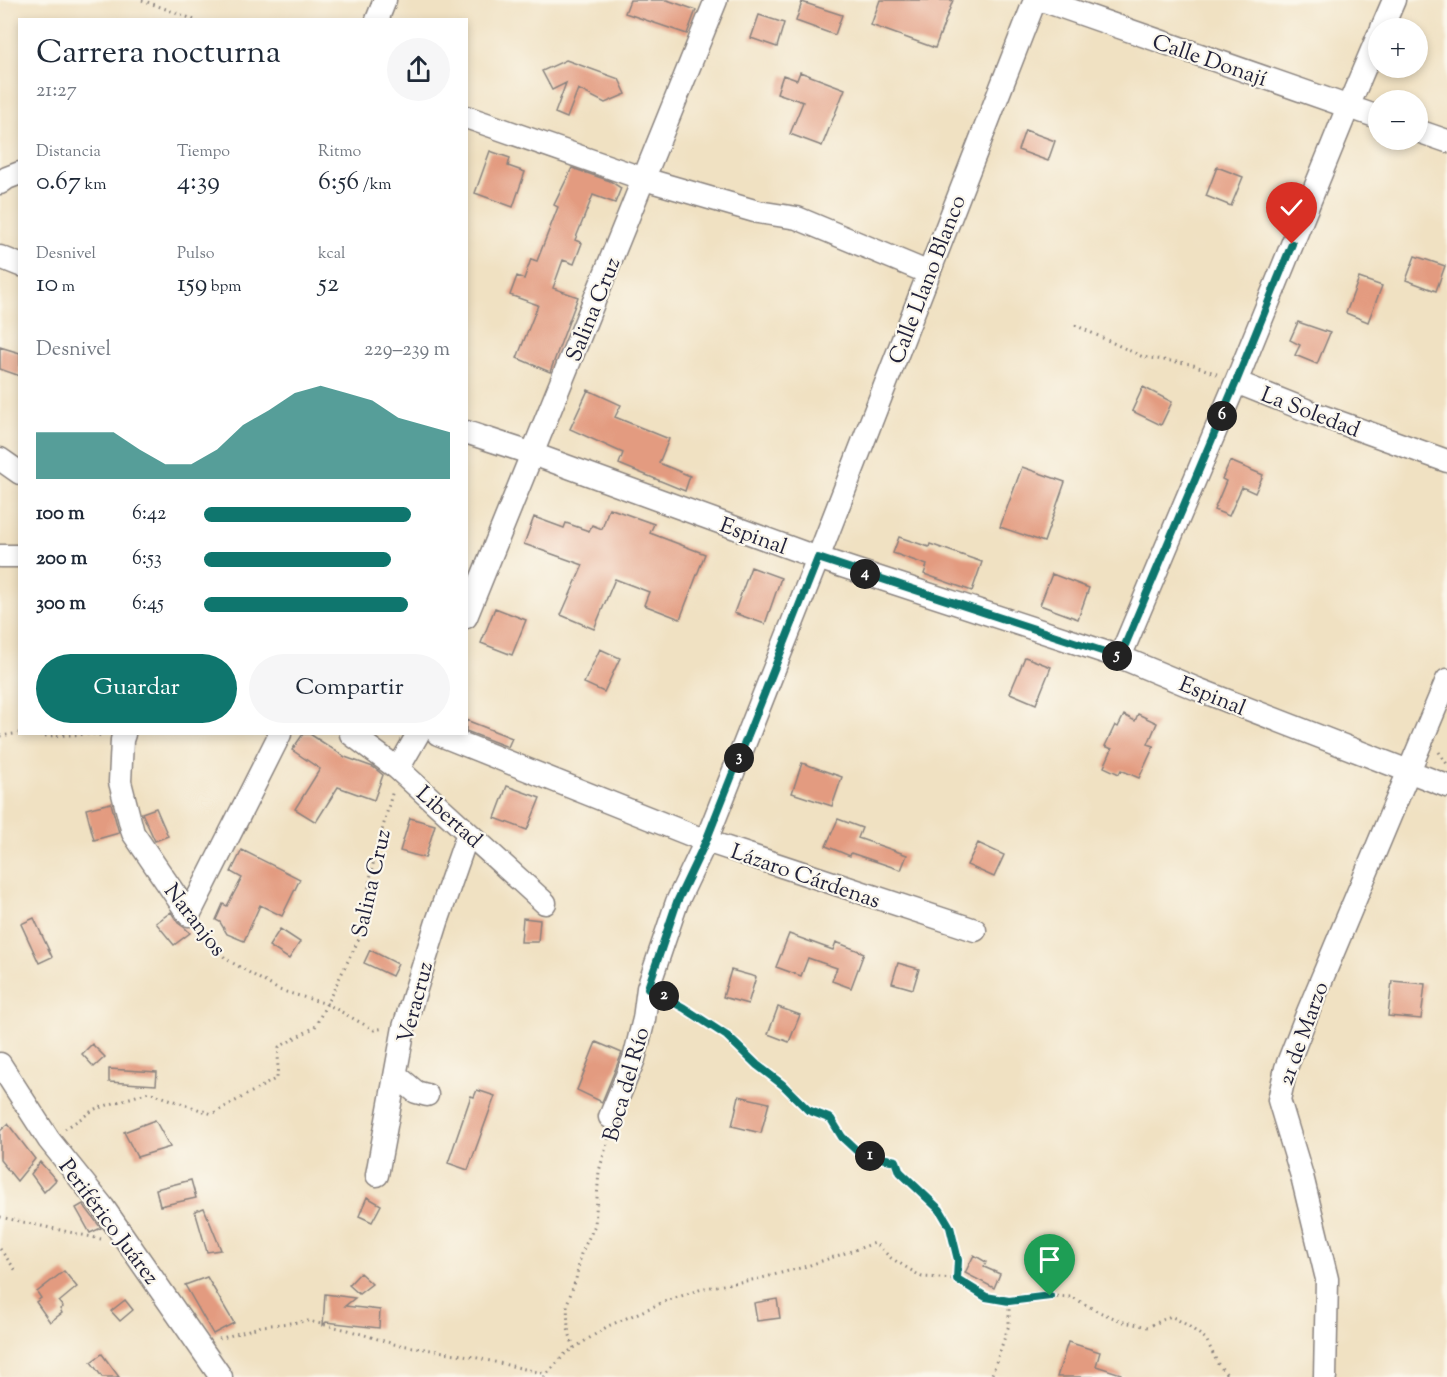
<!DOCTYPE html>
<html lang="es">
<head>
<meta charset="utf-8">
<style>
	:root { --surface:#fff; --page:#f6f6f7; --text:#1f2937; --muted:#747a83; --accent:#0f766e }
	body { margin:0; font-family:"Sorts Mill Goudy",serif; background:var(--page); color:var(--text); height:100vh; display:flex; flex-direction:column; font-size:22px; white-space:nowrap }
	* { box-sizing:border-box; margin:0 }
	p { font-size:20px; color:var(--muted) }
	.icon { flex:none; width:33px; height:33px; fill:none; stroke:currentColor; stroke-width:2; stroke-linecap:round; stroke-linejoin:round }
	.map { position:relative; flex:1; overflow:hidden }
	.panel { position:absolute; left:18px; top:18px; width:450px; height:717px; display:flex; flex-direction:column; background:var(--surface); border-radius:0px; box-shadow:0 3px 9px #0003 }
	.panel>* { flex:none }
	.buttons { position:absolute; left:1368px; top:18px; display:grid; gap:12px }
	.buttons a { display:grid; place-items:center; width:60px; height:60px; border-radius:50%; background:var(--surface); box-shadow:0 3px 9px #0003; font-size:30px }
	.pin { position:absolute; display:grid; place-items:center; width:51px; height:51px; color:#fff; margin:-62px -26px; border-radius:50% 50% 50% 0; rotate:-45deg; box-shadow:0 0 6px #0007 }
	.pin .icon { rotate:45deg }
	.km { position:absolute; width:30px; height:30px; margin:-15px; border-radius:50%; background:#222; color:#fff; font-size:16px; line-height:30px; text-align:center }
	.round { display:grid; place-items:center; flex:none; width:63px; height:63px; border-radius:32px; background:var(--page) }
	.headline { display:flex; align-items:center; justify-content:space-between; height:102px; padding:0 18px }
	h1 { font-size:33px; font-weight:600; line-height:45px }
	.figures { display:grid; grid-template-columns:repeat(3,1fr); gap:9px; height:102px; padding:6px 18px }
	.figures div { display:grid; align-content:center }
	.figures b { font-size:26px; font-weight:600 }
	.figures small { font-size:16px; font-weight:400 }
	.figures p { font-size:16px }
	.chart { height:168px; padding:12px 18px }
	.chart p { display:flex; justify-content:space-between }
	.chart svg { width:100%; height:108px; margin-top:6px; fill:var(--accent); opacity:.7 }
	.primary-button { display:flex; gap:12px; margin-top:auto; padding:12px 18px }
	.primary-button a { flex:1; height:69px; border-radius:36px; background:var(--accent); color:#fff; font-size:24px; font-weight:600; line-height:69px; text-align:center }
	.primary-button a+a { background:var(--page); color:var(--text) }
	ul { padding:0 18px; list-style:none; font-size:20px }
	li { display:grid; grid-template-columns:96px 72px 1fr; align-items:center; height:45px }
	li i { height:15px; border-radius:8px; background:var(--accent) }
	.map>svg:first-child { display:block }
	.building { fill:#e39b80 }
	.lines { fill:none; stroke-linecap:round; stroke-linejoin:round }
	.minor-casing { stroke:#89827e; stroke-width:25 }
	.path { stroke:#89827e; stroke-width:3; stroke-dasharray:1.5 4.5; stroke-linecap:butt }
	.minor { stroke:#fff; stroke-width:22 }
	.route-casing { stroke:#fff; stroke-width:12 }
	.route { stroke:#0f766e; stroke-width:8 }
	.labels { text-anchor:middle; stroke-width:4.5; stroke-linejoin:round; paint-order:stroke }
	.street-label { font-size:22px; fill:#22223b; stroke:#fbf7ec }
</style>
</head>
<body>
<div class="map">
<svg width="1447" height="1377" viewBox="0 0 1447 1377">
	<rect width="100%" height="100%" fill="#fbf7ec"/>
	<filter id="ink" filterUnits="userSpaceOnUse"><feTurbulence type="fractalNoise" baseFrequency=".0167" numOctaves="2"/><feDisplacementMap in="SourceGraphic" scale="12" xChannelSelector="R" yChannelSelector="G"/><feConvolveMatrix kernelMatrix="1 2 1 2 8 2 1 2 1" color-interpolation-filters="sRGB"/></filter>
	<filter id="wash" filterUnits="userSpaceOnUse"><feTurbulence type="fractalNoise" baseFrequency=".008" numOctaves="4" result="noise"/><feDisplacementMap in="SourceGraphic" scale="24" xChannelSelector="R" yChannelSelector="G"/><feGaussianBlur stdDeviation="1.35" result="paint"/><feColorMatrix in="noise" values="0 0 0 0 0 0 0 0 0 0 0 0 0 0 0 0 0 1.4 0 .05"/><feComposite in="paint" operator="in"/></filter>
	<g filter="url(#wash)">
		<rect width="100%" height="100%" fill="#f0e1c2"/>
		<g id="blocks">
			<path class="building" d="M 630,0 L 667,0 L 696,10 L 687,34 L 625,13 Z
				M 880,0 L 953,0 L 935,48 L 871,25 Z
				M 802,2 L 842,15 L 835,35 L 796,21 Z
				M 759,15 L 784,23 L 777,47 L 751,38 Z
				M 566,60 L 619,79 L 626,94 L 605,103 L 578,89 L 567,118 L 555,113 L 566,83 L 552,90 L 542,71 Z
				M 800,72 L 845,89 L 822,146 L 790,134 L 803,102 L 777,93 L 783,75 L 797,80 Z
				M 1025,130 L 1055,141 L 1048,161 L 1018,150 Z
				M 490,151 L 510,158 L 508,166 L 525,172 L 513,207 L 475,193 Z
				M 1217,167 L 1243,177 L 1231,206 L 1206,196 Z
				M 572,168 L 610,181 L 621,188 L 615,203 L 593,195 L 575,240 L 582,243 L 574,264 L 563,260 L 553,288 L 578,297 L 550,372 L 517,358 L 538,305 L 510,295 L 517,276 L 524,279 L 531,259 L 537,261 L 558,207 L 554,205 Z
				M 1415,256 L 1445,266 L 1436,291 L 1406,280 Z
				M 1359,278 L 1382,286 L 1368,322 L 1346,313 Z
				M 1298,322 L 1330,333 L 1317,364 L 1295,355 L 1300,345 L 1290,340 Z
				M 0,347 L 20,353 L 20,376 L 0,369 Z
				M 1143,387 L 1172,402 L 1161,425 L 1132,411 Z
				M 588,390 L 621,405 L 615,417 L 669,439 L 659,463 L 690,476 L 685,491 L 619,464 L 623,453 L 570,429 Z
				M 1230,461 L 1263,475 L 1255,493 L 1242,487 L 1229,516 L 1214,510 L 1226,481 L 1222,479 Z
				M 1022,467 L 1065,482 L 1044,542 L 1000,527 Z
				M 609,508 L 654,524 L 650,533 L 705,554 L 680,619 L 644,605 L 649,592 L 615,579 L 594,629 L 561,615 L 583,565 L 524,544 L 534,517 L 564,528 L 566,523 L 589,531 L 592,525 L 602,529 Z
				M 899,537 L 929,547 L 930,544 L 982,562 L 972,591 L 924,574 L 927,565 L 893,553 Z
				M 751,567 L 781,578 L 765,624 L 734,613 Z
				M 1052,574 L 1089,588 L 1078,619 L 1040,605 Z
				M 495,608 L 526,620 L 512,655 L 481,643 Z
				M 600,649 L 620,658 L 604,692 L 584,683 Z
				M 1025,657 L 1051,667 L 1036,704 L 1010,693 Z
				M 1138,714 L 1157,723 L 1148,744 L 1154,746 L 1139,778 L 1121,770 L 1119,774 L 1104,767 L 1112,749 L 1105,746 L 1115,725 L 1118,727 L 1124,715 L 1135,721 Z
				M 466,720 L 512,738 L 508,747 L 466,731 Z
				M 303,734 L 310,734 L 345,757 L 373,767 L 383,775 L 374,800 L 338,787 L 316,822 L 295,809 L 320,769 L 292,750 Z
				M 802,763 L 842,777 L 832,806 L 792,793 Z
				M 507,786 L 540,798 L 527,830 L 495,818 Z
				M 111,803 L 119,833 L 94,840 L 86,809 Z
				M 156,808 L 168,836 L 155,841 L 142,813 Z
				M 410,818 L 435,825 L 425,858 L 400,851 Z
				M 838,819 L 862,828 L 858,838 L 907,855 L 901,870 L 851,853 L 850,856 L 826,846 Z
				M 978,843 L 1004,855 L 994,877 L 967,865 Z
				M 242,850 L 300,879 L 282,916 L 260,905 L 244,941 L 227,934 L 220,922 L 216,920 L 223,904 L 227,906 L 242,878 L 231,872 Z
				M 171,912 L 178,923 L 185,928 L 190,933 L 174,945 L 156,923 Z
				M 34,918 L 52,957 L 39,963 L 21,924 Z
				M 523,918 L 540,920 L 538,942 L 521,942 Z
				M 280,929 L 300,942 L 289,959 L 269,946 Z
				M 789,934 L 833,950 L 836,942 L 864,953 L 851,988 L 832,981 L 837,968 L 808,958 L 801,976 L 776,967 Z
				M 370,950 L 398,964 L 392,976 L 364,963 Z
				M 898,963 L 919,969 L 913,989 L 892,983 Z
				M 731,970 L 756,977 L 748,1004 L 723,997 Z
				M 1392,981 L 1425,984 L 1421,1019 L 1388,1016 Z
				M 778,1007 L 800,1015 L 789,1042 L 768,1034 Z
				M 596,1042 L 622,1053 L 602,1102 L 577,1090 Z
				M 92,1044 L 105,1057 L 94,1067 L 82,1054 Z
				M 109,1069 L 157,1072 L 156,1085 L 109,1082 Z
				M 477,1090 L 495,1096 L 468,1170 L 448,1163 L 471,1096 L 474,1097 Z
				M 739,1096 L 769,1103 L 761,1133 L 732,1126 Z
				M 155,1120 L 170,1147 L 137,1157 L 124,1132 Z
				M 8,1124 L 35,1159 L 17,1181 L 0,1160 L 0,1131 Z
				M 40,1162 L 56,1180 L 44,1192 L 31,1174 Z
				M 191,1180 L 196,1198 L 160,1206 L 156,1189 Z
				M 367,1197 L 381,1205 L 372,1222 L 359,1216 Z
				M 83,1204 L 101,1228 L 90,1233 L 76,1208 Z
				M 204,1208 L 221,1250 L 207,1252 L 195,1211 Z
				M 974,1255 L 986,1262 L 984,1267 L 1000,1274 L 994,1288 L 965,1273 Z
				M 64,1271 L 77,1287 L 59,1302 L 63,1307 L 60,1309 L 62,1313 L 50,1322 L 36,1302 L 41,1298 L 37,1292 Z
				M 360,1273 L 372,1284 L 359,1294 L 349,1285 Z
				M 207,1277 L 234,1323 L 213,1334 L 185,1285 Z
				M 325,1294 L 355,1298 L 345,1306 L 380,1310 L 379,1328 L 326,1322 L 323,1325 Z
				M 777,1299 L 780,1318 L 757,1321 L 754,1303 Z
				M 125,1300 L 133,1310 L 120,1321 L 111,1311 Z
				M 1068,1342 L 1100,1352 L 1096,1366 L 1121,1374 L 1121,1377 L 1057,1377 Z
				M 102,1354 L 119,1377 L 102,1377 L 91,1362 Z"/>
		</g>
	</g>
	<g filter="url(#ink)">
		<use href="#blocks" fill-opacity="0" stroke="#89827e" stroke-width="1.5"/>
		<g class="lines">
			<defs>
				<path id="minor" d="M 1042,0 L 1378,117
					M 377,20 L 385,0
					M 1382,28 L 1394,0
					M 466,117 L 644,179 L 758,212 L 797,218 L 929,273
					M 1418,131 L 1447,141
					M 0,183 L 7,178 L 20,173
					M 0,257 L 20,265
					M 1236,382 L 1316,414 L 1447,461
					M 466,432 L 533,454 L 818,558 L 1120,657 L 1197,689 L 1447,786
					M 0,459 L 20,473
					M 0,556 L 20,556
					M 466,617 L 716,0
					M 1120,657 L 1236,382 L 1348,107 L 1378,36
					M 124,734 L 122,740 L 120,782 L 133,833 L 189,915 L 280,734
					M 351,734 L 398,769 L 545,903
					M 438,734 L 706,841 L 975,930
					M 398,769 L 418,734
					M 0,1064 L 49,1140 L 103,1207 L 221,1377
					M 396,1075 L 416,1092 L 427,1095
					M 610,1117 L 634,1059 L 644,1019 L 648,988 L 677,902 L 706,841 L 818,558 L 1035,0
					M 377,1175 L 404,1027 L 437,922 L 468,833
					M 1325,1377 L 1327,1279 L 1302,1176 L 1279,1100 L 1286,1068 L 1308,1012 L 1447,680"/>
			</defs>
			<use href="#minor" class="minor-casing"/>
			<path class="path" d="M 142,0 L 195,20
				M 1075,325 L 1143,357 L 1191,364 L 1219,375
				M 21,734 L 47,736 L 93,734 L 103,736
				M 0,736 L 20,733
				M 1439,752 L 1447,764
				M 200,929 L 226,959 L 279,990 L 327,1004 L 374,1030 L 385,1028
				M 666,998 L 684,1008 L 727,1036 L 757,1065 L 783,1085 L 809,1110 L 831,1119 L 842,1137 L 856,1151 L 871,1156 L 896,1160 L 900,1172 L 940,1210 L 950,1227 L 958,1260 L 958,1279
				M 65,1129 L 95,1109 L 149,1092 L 212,1114 L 277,1078 L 279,1047 L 315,1027 L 359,939 L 372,868 L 393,790
				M 0,1217 L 101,1239
				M 0,1249 L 17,1272
				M 1009,1301 L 1050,1296 L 1072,1297 L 1097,1311 L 1124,1322 L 1148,1327 L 1171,1316 L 1187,1325 L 1206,1339 L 1218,1364 L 1229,1377
				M 219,1339 L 262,1326 L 308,1321 L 348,1330 L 394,1344 L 469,1356 L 546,1374
				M 574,1348 L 568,1329 L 567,1304 L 576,1279 L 581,1254 L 595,1225 L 599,1171 L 609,1137
				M 544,1377 L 547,1374 L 565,1354 L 608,1326 L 666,1301 L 705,1288 L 758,1279 L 804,1267 L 875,1243 L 891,1258 L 922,1277 L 957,1279 L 986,1297 L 1009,1301 L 1009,1325 L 991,1377"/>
			<use href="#minor" class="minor"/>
		</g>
	</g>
	<g class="lines" filter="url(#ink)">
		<defs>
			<path id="route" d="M 1050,1296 L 1009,1301 L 986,1297 L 957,1279 L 958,1260 L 950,1227 L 940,1210 L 900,1172 L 896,1161 L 871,1156 L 856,1150 L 842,1137 L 831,1119 L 808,1110 L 783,1085 L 757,1065 L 727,1036 L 684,1008 L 648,988 L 677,902 L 706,841 L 818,558 L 1120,657 L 1236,382 L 1292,244"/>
		</defs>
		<use href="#route" class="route-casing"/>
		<use href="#route" class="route"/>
	</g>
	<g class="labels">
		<g class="street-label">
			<text transform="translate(1210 59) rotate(19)" y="8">Calle Donají</text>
			<text transform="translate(926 279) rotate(-69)" y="8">Calle Llano Blanco</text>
			<text transform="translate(592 309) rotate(-68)" y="8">Salina Cruz</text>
			<text transform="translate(1311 411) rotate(21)" y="8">La Soledad</text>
			<text transform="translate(754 535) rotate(20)" y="8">Espinal</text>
			<text transform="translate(1213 695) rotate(22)" y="8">Espinal</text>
			<text transform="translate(450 816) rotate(42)" y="8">Libertad</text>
			<text transform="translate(806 875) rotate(19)" y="8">Lázaro Cárdenas</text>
			<text transform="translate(370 883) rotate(-77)" y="8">Salina Cruz</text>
			<text transform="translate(196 919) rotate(52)" y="8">Naranjos</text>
			<text transform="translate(414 1002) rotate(-75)" y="8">Veracruz</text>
			<text transform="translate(1302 1033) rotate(-70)" y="8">21 de Marzo</text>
			<text transform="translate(625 1084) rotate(-74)" y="8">Boca del Río</text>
			<text transform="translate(110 1221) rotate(53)" y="8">Periférico Juárez</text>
		</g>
	</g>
</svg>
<div class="buttons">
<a>+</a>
<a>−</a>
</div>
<div class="pin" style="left:1050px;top:1296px;background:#1e9e55"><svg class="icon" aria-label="arrive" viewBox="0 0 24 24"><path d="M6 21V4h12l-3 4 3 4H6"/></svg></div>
<div class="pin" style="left:1292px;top:244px;background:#d93025"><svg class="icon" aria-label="check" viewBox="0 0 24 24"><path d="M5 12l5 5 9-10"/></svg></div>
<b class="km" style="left:870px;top:1156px">1</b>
<b class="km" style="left:664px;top:996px">2</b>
<b class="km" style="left:739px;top:758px">3</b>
<b class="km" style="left:865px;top:574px">4</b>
<b class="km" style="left:1117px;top:656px">5</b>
<b class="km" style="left:1222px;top:416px">6</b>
<section class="panel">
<div class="headline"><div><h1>Carrera nocturna</h1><p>21:27</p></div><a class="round"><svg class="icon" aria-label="share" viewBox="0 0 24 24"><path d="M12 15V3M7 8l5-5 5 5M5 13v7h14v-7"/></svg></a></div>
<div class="figures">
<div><p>Distancia</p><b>0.67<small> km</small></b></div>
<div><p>Tiempo</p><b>4:39</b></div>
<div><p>Ritmo</p><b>6:56<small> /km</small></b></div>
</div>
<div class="figures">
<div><p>Desnivel</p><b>10<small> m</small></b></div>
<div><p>Pulso</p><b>159<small> bpm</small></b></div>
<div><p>kcal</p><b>52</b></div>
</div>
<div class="chart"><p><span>Desnivel</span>229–239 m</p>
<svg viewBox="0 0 160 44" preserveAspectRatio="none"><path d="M0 44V25L10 25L20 25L30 25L40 32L50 38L60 38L70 32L80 22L90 16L100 9L110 6L120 9L130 12L140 19L150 22L160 25V44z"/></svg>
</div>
<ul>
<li><b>100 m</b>6:42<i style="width:84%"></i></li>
<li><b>200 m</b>6:53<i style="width:76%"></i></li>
<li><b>300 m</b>6:45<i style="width:83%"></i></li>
</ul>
<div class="primary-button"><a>Guardar</a><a>Compartir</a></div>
</section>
</div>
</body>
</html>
